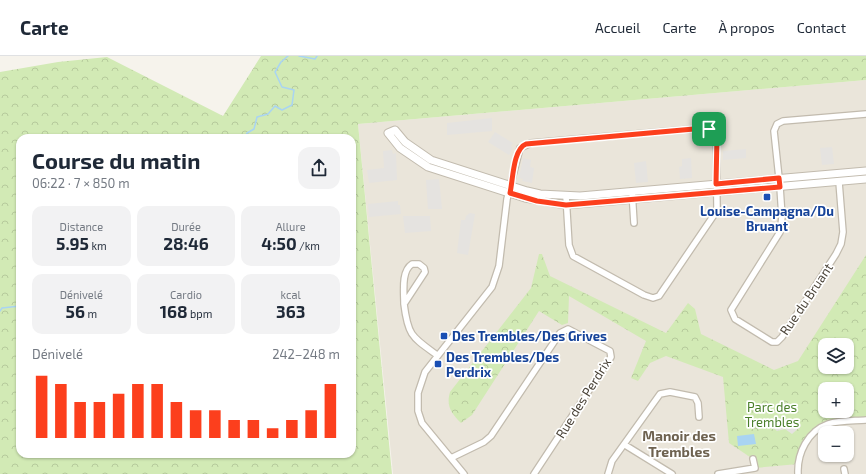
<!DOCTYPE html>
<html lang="fr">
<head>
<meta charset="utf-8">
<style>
	:root { --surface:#fff; --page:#f2f2f3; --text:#1f2937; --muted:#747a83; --line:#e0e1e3; --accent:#fc3f1d }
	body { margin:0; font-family:"Exo 2",sans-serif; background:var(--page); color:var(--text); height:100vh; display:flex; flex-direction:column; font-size:15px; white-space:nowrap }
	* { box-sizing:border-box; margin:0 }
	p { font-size:13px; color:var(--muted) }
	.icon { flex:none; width:22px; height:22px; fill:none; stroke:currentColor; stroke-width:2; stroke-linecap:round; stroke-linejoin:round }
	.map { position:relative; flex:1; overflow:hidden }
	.drawer { position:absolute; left:16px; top:78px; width:340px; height:324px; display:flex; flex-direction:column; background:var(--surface); border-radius:12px; box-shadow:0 1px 3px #0004 }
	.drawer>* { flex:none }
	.fabs { position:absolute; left:818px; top:282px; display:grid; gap:8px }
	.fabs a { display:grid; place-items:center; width:36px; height:36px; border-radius:8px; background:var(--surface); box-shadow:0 1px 3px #0004; font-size:20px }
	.pin { position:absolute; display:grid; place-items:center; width:34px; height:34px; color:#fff; margin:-17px; border-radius:8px; box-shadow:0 2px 6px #0006 }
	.round { display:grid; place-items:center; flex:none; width:42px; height:42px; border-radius:12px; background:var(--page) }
	.overview { display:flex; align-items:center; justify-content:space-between; height:68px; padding:0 16px }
	h1 { font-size:22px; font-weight:700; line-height:30px }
	.stats { display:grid; grid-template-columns:repeat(3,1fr); gap:6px; height:68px; padding:4px 16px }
	.stats div { display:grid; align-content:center; border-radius:10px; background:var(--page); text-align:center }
	.stats b { font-size:17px; font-weight:700 }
	.stats small { font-size:11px; font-weight:400 }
	.stats p { font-size:11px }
	.chart { height:112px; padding:8px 16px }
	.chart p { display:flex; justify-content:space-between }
	.chart svg { width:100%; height:72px; margin-top:4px; stroke:var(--accent); stroke-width:6 }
	header { display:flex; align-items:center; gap:24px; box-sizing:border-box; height:56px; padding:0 20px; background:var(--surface); border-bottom:1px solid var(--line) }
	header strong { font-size:19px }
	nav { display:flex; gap:22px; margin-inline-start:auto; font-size:14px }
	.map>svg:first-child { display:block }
	.residential { fill:#eae5da; fill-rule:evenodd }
	.forest { fill:url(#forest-crowns); fill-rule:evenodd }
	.pitch { fill:#d2eab5 }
	.parking { fill:#e5e3e0 }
	.water { fill:#a9d4f2 }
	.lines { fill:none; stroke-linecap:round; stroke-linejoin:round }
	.stream { stroke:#a9d4f2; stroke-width:1.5 }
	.minor-casing { stroke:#c2bbae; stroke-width:8 }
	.tertiary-casing { stroke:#c2bbae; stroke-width:9 }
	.minor { stroke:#fff; stroke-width:5.5 }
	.tertiary { stroke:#fff; stroke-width:7 }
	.route-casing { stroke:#fff; stroke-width:8 }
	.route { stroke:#fc3f1d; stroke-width:5 }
	.transit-dot { fill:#1a4fb4; stroke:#fff; stroke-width:1.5 }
	.labels { text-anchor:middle; stroke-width:3.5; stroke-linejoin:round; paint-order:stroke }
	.transit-label { font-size:13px; font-weight:bold; fill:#164399; stroke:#fff; text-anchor:start }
	.street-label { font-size:13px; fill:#4b4439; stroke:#fff }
	.park-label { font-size:13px; fill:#4a7f2a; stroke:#fff }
	.neighbourhood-label { font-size:14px; font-weight:bold; fill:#6e6250; stroke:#fff }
</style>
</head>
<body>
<header>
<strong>Carte</strong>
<nav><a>Accueil</a><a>Carte</a><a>À propos</a><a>Contact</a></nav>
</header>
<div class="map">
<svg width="866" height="418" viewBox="0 0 866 418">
	<defs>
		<pattern id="forest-crowns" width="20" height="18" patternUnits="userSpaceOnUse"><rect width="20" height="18" fill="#d2eab5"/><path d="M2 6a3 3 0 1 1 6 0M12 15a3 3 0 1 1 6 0" fill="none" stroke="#b6ca9c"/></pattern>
	</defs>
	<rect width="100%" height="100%" fill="#f6f3ec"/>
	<path class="residential" d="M 866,24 L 866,418 L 393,418 L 358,68 ZM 825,289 L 847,289 L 847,311 L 825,311 ZM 825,333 L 847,333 L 847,355 L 825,355 ZM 825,377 L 847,377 L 847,399 L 825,399 Z"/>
	<path class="forest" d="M 261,0 L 866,0 L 866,24 L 358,68 L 392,418 L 0,418 L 0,16 L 58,6 L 107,1 L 223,60 ZM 20,82 L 352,82 L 352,398 L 20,398 Z
		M 539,198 L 542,198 L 550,220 L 666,277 L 688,247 L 695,253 L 701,278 L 774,314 L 798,305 L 866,199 L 866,364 L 833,367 L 812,379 L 798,408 L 755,412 L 753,403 L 729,387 L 723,321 L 666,300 L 650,307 L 638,325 L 631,322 L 646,285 L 569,240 L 568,267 L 562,269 L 539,255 L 472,359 L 461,367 C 451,357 446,350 450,336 L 531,232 ZM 825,289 L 847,289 L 847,311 L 825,311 ZM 825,333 L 847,333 L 847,355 L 825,355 Z"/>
	<path class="pitch" d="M 750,344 L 753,368 L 731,370 L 729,346 Z"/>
	<path class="parking" d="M 492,62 L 492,75 L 447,79 L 447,67 Z
		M 495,76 L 513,87 L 511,90 L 513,92 L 509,99 L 488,86 Z
		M 832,91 L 834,108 L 822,109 L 820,92 Z
		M 746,93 L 746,102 L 723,104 L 723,95 Z
		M 392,94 L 393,98 L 396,97 L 397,124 L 369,127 L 367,114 L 384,112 L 383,95 Z
		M 523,102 L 531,104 L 530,111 L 534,112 L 532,127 L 522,125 L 523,123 L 519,122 Z
		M 691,102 L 692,122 L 680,123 L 679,111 L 682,110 L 682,103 Z
		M 646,105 L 648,126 L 636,127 L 634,107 Z
		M 439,123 L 442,153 L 428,153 L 426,124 Z
		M 398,145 L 398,149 L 400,149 L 401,158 L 369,161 L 368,148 Z
		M 470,157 L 475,158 L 468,199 L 457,197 L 461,164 L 465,164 L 466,160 Z
		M 403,160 L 430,160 L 431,175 L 405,177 Z
		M 777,361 L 781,364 L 797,367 L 801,370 L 792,378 L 785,373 L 777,375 L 770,369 Z"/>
	<path class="water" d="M 754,378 L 756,388 L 738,390 L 737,380 Z"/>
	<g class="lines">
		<path class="stream" d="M 299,0 L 315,3 L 317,0
			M 245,82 L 247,77 L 254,73 L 257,61 L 268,58 L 275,50 L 282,54 L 292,49 L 294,34 L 282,31 L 275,16 L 281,6 L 288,0
			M 0,255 L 2,252 L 20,250"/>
		<defs>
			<path id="minor" d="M 779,122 L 774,75 L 777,68 L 783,65 L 866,58
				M 780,131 L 782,161 L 780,176 L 731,254 L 735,263 L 772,286 L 777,286 L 782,281 L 836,198 L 841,188 L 843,176 L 839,126
				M 632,135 L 634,167
				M 404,248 C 404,236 401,215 412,208 L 419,208 L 424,212 L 425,216 L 404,248 C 408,280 412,281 437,299
				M 625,389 L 672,418
				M 451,402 L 484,386 L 491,380 L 560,277 L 568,273 L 610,295 L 611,301 L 534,418
				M 844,413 L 845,418
				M 464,418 L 422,367 L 418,355 L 418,337 L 425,316 L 492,231 L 499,210 L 507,143 L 520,92 L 531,87 L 705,72 L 716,77 L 717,151 L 716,156 L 659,240 L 653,242 L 644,239 L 573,200 L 569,189 L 566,140
				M 608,418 L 612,405 L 660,338 L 670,336 L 695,341 L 698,347 L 699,361
				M 718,418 L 755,412 L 753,403
				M 798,418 C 797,397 808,375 828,368 C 840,364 854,365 866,364"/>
			<path id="tertiary" d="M 866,115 L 580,140 L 540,138 L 527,135 L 431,104 L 405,86 L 395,74 L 388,77 L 400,92 L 428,111 L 525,142 L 566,149 L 866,123"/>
		</defs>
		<use href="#minor" class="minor-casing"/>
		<use href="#tertiary" class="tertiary-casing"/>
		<use href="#minor" class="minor"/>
		<use href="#tertiary" class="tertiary"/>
	</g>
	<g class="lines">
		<defs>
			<path id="route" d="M 705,72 L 713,75 L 717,80 L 716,128 L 779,122 L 780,131 L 566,149 L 537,145 L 510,137 C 513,124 513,93 526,88 Z"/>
		</defs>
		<use href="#route" class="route-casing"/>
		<use href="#route" class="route"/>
	</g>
	<g class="transit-dot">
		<rect x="763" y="137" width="8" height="8" rx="2"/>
		<rect x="440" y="276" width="8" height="8" rx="2"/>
		<rect x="434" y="304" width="8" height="8" rx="2"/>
	</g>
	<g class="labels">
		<g class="transit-label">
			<text x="767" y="160" text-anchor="middle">Louise-Campagna/Du<tspan x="767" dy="15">Bruant</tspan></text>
			<text x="452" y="285">Des Trembles/Des Grives</text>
			<text x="446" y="306">Des Trembles/Des<tspan x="446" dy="15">Perdrix</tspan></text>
		</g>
		<g class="street-label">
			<text transform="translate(806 243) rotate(-56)" y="5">Rue du Bruant</text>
			<text transform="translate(583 342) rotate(-58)" y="5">Rue des Perdrix</text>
		</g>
		<g class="park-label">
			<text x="772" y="356">Parc des<tspan x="772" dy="15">Trembles</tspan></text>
		</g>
		<g class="neighbourhood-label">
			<text x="679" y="385">Manoir des<tspan x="679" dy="16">Trembles</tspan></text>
		</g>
	</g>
</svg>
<div class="fabs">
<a><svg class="icon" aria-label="layers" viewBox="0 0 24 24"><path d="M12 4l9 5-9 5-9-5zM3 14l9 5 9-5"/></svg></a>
<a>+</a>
<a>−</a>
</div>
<div class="pin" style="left:709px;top:73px;background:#1e9e55"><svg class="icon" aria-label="arrive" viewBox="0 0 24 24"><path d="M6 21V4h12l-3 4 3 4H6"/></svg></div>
<section class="drawer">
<div class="overview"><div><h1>Course du matin</h1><p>06:22 · 7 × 850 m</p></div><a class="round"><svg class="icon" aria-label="share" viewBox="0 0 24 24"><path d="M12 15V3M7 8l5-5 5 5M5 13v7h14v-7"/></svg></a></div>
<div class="stats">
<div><p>Distance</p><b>5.95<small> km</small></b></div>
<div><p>Durée</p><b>28:46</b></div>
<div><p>Allure</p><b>4:50<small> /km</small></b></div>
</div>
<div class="stats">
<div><p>Dénivelé</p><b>56<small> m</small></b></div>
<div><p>Cardio</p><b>168<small> bpm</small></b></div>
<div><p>kcal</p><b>363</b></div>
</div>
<div class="chart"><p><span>Dénivelé</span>242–248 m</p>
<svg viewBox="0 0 160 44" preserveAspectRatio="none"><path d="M5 44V6M15 44V11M25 44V22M35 44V22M45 44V17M55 44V11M65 44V11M75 44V22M85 44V27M95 44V27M105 44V33M115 44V33M125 44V38M135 44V33M145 44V27M155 44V11"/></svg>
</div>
</section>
</div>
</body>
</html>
